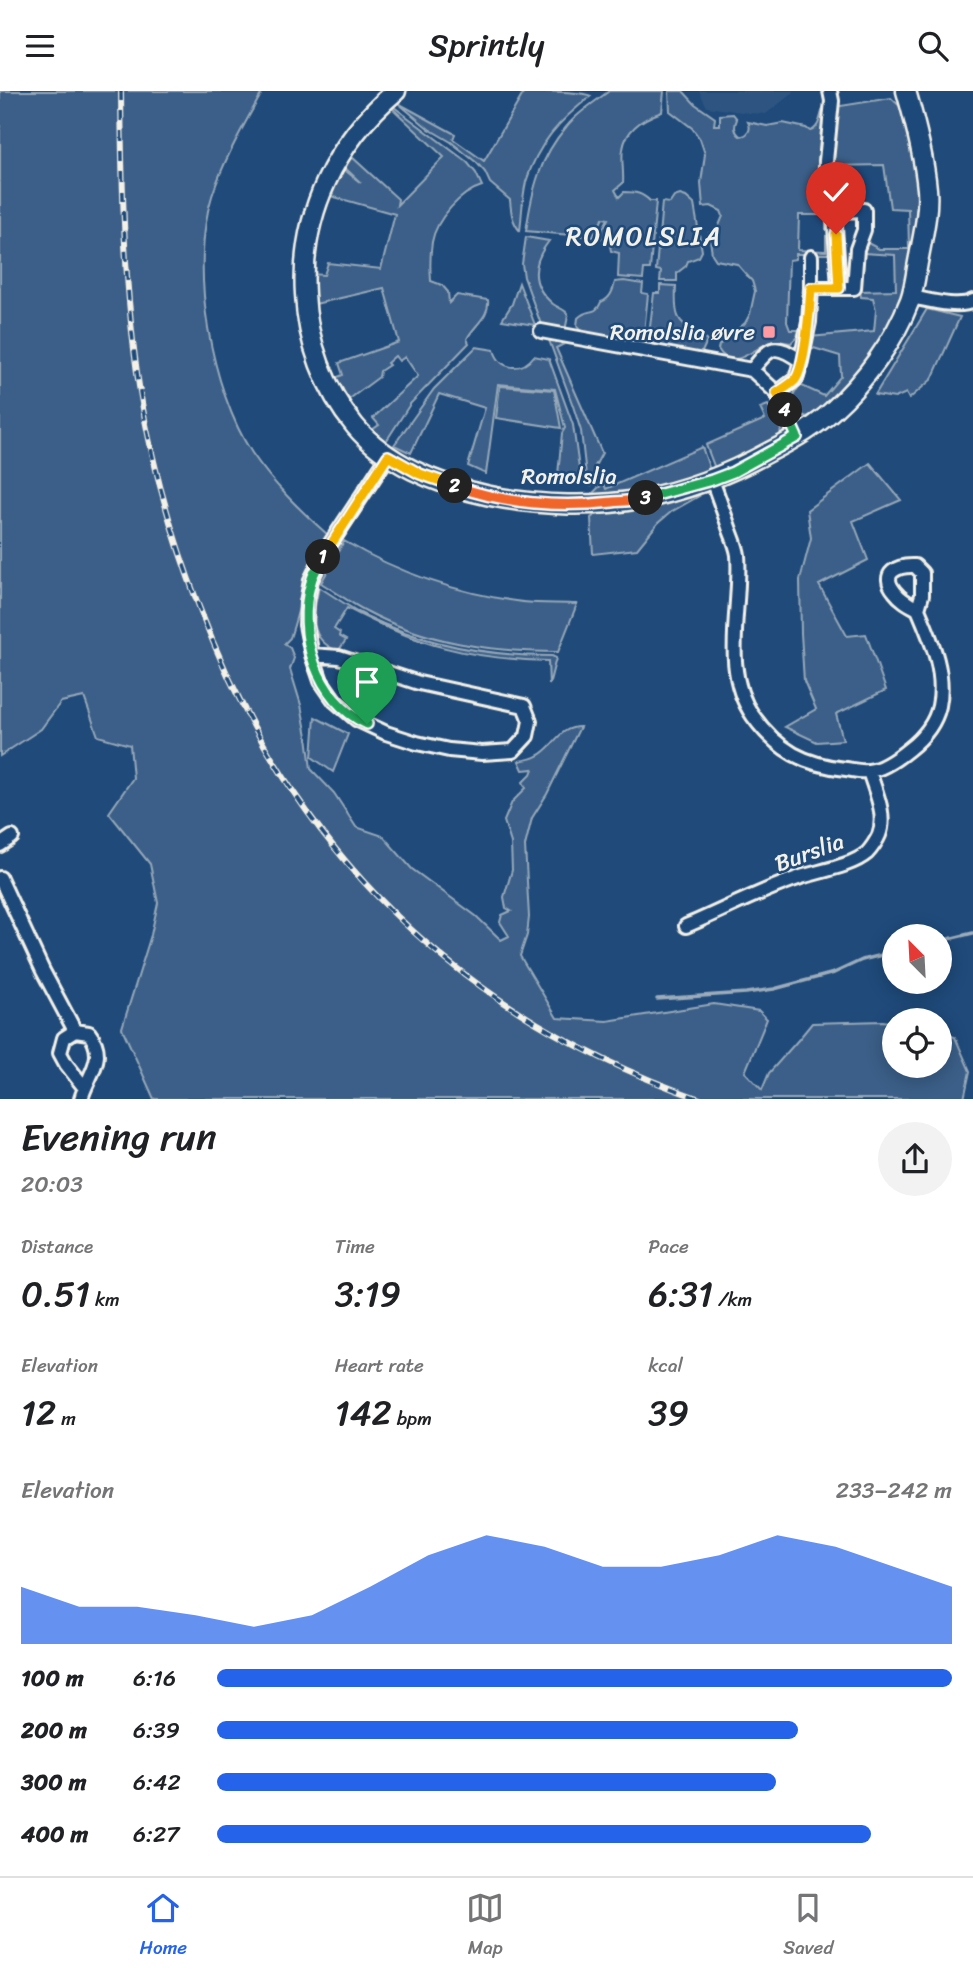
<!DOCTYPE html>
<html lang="en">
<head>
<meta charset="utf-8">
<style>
	:root { --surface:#fff; --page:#f2f2f2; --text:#202124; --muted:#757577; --line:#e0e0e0; --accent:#2563eb }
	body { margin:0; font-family:Sriracha,sans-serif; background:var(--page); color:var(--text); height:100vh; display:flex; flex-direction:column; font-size:26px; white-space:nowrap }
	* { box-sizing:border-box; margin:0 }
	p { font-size:23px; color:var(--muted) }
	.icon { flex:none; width:38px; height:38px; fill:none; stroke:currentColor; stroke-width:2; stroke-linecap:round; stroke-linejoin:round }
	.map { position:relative; height:1008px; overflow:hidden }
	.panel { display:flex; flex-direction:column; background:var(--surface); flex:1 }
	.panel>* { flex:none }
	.needle { width:46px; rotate:336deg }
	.buttons { position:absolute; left:882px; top:833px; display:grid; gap:14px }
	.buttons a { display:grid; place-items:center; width:70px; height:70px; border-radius:50%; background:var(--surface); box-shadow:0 4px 18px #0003; font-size:35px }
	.pin { position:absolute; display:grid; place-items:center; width:60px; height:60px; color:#fff; margin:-72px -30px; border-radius:50% 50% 50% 0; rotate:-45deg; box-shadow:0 0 7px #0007 }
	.pin .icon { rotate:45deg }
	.km { position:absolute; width:35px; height:35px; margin:-18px; border-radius:50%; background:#222; color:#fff; font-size:19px; line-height:35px; text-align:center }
	.round { display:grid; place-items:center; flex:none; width:74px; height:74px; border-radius:37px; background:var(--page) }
	.headline { display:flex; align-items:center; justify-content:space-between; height:119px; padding:0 21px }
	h1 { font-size:38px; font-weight:600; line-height:52px }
	.stats { display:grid; grid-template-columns:repeat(3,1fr); gap:10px; height:119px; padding:7px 21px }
	.stats div { display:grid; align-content:center }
	.stats b { font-size:35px; font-weight:600 }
	.stats small { font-size:19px; font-weight:400 }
	.stats p { font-size:19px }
	.chart { height:196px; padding:14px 21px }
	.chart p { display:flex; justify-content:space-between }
	.chart svg { width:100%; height:126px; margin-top:7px; fill:var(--accent); opacity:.7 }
	ul { padding:0 21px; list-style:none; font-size:23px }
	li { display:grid; grid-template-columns:112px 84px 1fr; align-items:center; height:52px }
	li i { height:18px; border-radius:9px; background:var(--accent) }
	header { display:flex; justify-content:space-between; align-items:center; height:91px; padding:0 21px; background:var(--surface); font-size:32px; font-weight:600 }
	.menu { display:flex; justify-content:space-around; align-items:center; height:98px; border-top:2px solid var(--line); background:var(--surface); font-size:19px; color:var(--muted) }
	.menu a { display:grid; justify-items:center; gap:4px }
	.menu .selected { color:var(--accent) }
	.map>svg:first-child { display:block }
	.built { fill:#2d5581 }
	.green { fill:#3a5f88; stroke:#97a8b8; stroke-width:2 }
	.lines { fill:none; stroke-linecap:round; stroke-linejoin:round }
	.stream { stroke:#9cacbb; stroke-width:3.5 }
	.street-casing { stroke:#f4f1e8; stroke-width:18 }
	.secondary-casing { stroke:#f4f1e8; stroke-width:23 }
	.street { stroke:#1f4a7a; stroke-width:12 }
	.secondary { stroke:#1f4a7a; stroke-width:18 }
	.rail-casing { stroke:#f4f1e8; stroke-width:6 }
	.rail { stroke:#1f4a7a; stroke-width:3.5; stroke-dasharray:10; stroke-linecap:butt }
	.split-1-casing { stroke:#fff; stroke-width:14 }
	.split-2-casing { stroke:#fff; stroke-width:14 }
	.split-3-casing { stroke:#fff; stroke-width:14 }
	.split-4-casing { stroke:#fff; stroke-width:14 }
	.split-5-casing { stroke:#fff; stroke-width:14 }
	.split-1 { stroke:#22a559; stroke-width:9 }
	.split-2 { stroke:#f5b400; stroke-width:9 }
	.split-3 { stroke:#f0652b; stroke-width:9 }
	.split-4 { stroke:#22a559; stroke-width:9 }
	.split-5 { stroke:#f5b400; stroke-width:9 }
	.poi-dot { fill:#ff9aa2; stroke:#1f4a7a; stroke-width:2.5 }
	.labels { text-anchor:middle; stroke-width:5; stroke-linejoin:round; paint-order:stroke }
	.poi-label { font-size:23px; fill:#f4f1e8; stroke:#1f4a7a; text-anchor:end }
	.street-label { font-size:23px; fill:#f4f1e8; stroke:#1f4a7a }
	.quarter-label { font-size:26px; letter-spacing:2px; fill:#f4f1e8; stroke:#1f4a7a }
</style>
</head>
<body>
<header><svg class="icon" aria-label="menu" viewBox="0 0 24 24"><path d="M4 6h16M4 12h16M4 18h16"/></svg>Sprintly<svg class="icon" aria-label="search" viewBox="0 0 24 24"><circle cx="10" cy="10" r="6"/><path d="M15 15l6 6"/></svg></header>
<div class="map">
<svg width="973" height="1008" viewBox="0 0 973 1008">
	<rect width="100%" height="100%" fill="#1f4a7a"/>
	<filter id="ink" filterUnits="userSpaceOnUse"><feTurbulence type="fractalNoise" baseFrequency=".0143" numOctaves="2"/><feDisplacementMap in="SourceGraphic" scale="14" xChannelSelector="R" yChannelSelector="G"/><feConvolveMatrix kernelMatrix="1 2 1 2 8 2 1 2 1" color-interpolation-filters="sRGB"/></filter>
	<g filter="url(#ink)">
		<path class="built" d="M 699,0 L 795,0 L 766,23 L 749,22 L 707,16 Z"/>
		<path class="green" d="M 0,0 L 263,0 C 244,34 224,68 212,105 C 189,177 211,299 252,362 C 273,393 300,419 328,444 C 307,478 302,510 290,547 L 284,553 L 290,557 L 294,567 L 290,578 L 301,614 L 307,645 L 311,678 L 334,702 L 356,736 L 383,745 L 412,778 L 476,825 L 501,849 L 509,845 L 500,831 L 502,824 L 511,820 L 506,817 L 504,806 L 512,779 L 511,752 L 504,730 L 512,711 L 526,697 L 523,691 L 531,683 L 533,678 L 523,679 L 519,670 C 525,669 532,668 537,665 C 554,657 558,636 580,636 L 547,703 L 532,727 L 525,755 L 529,826 L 527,844 L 520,865 L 557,927 L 607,930 L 714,913 L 759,920 L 767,928 L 745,981 L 762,999 L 769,982 L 799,948 L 812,932 L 883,930 L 894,932 L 894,975 L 940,975 L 940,942 L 955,946 L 970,980 L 964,1008 L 154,1008 L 122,937 L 151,844 L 158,812 L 150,773 L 109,722 L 133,687 L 130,654 L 98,645 L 84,606 L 61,611 L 41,638 L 0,665 Z
			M 519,0 C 534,0 581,0 591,5 C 560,29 538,52 526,91 C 522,107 522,124 520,140 C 512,131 511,121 510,109 L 490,92 L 485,81 L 477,72 L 451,51 L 429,38 L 398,12 L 455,43 L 453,48 L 484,70 L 523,3 Z
			M 609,0 L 664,0 L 662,21 C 644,27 626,37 623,58 C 621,69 624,80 623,92 L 615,99 L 619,106 L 624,101 C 636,101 642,102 650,110 L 656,110 L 650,178 L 644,178 L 643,188 L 618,186 L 619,162 L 611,160 L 609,149 L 598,146 L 608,128 L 603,127 L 593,146 L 526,140 C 532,100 539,67 567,35 C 578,21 595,11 609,0 Z
			M 669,0 L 683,0 L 695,13 L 715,27 L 714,34 L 720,34 L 720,24 L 733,23 L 737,28 C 734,35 734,40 740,45 C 748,45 752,38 748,31 L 767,35 L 783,32 L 806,37 L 810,40 C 819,38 820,26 823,17 L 829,15 L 828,115 L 832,138 L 826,138 L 826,124 L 799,124 L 798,159 L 826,160 L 826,145 L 832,146 L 833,163 L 796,163 L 796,168 L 789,169 L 787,231 L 790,239 L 799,239 L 797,246 L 791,252 C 785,251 779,250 774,250 C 757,253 733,284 718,258 L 719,254 L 745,232 L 750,223 L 755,200 L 752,190 L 737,173 L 716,169 L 712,163 L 709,142 L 718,137 L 723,125 L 721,120 L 711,115 L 703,116 L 701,92 L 705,63 L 700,48 L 692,37 L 670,20 Z
			M 891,7 L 904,19 L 916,62 L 920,115 L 904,206 L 876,259 L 848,293 L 817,321 L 807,326 L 792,320 C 789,309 794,303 800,294 L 824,305 L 841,285 L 840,265 L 807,255 L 810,246 L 874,240 L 876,219 L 873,207 L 861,206 L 860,200 L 896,199 L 895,164 L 863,162 L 866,151 L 879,158 L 909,158 L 908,118 L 890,117 L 884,74 L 830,75 L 834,16 Z
			M 394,16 L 467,71 L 476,82 L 482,95 C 461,101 436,128 432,151 C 430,164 430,177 431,190 L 442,194 L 448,201 L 449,212 L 457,204 L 488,209 C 490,226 473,235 467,248 L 469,252 L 410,313 L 385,352 L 372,339 L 379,334 L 373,327 L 418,285 L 405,266 L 399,270 L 395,265 L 387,272 L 389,274 L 380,280 L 379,286 L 348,309 L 335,287 L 343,284 L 339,272 L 399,251 L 384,197 L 315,213 L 312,183 L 324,184 L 328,172 L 381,178 L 395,123 L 327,104 L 342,77 L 361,92 L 343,75 L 352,66 L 398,108 L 397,114 L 444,66 L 392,17 Z
			M 680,104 L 686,106 L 694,113 L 702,160 L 699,166 L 688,170 L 686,175 L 677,182 L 677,190 L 660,190 L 661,180 L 656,179 L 662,111 L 670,112 L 674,106 Z
			M 526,146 L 549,150 C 532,172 530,194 553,213 C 557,216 565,219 567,222 C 569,226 566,234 565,239 L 542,236 L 524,186 L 522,173 Z
			M 624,190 L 643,193 L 642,202 L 648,203 L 643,251 L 640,253 L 581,241 L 577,235 L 578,227 C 589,216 595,226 601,211 C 610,208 613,200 615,191 Z
			M 519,192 L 535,234 L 502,229 L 512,213 Z
			M 660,194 L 676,195 C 674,234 679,229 707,250 L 702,261 L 699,263 L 648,253 L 654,202 L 660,202 Z
			M 927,218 L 960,226 L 932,288 L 909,308 L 906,302 L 895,307 L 875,304 Z
			M 550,247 L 564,249 L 566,252 L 556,257 L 602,362 L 595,375 L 599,388 L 591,395 L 587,393 L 581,340 L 573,315 L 549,249 Z
			M 476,256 L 494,259 C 500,279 521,282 534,265 L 549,268 L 573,334 L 581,392 L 557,394 L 562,342 L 565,337 L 555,298 L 498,293 L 486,383 L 468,375 L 485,317 L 439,303 L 411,362 L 394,354 L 434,298 Z
			M 500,295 L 554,299 L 561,337 L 496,327 Z
			M 768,314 L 781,338 L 779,349 L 716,380 L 706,354 L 765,328 L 760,317 Z
			M 702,356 L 711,382 L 662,398 L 590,405 L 598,397 L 604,393 L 606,398 Z
			M 870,372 L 901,409 L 853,430 L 868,469 L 819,494 L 847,545 L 866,543 L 886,599 L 836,623 L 843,649 L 817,651 L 785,636 L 816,618 L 804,590 L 801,542 L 800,489 L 811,447 L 807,419 Z
			M 697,404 L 699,405 L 671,421 L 658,432 L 637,458 L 593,463 L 591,427 L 595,424 L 659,414 Z
			M 344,450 C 399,482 460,503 523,511 C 541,513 559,512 577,513 L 558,561 C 492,561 426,552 366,520 C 350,512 336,501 321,492 Z
			M 319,496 C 335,506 350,517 366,525 C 425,554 486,565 552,565 L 556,567 L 549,594 L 548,570 C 469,568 417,554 347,517 L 334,538 L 340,542 L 339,545 L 346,549 L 338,560 C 307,548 313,523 319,496 Z
			M 315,626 L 348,643 L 333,681 L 312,666 Z"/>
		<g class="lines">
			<path class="stream" d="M 940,850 L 973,842
				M 657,908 L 746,902 L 774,898 L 834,882 L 862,869 L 894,861"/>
			<defs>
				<path id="street" d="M 834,120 L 864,119 L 864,139 L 857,158 L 854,197 L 839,197
					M 811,197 L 811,166
					M 911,206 C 928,209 958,218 973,210
					M 541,240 L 752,279 L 777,302 L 797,346
					M 801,270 L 809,231 L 811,197 L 839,197 L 834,120 L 826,105 L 826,70 L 832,10 L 830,0
					M 752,279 C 771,254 775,252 801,270 L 796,288 L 777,302
					M 712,389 C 718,405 724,422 730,439 C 733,447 737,456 738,464 C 742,517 720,578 753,625 C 778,660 805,674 846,678 C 853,679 861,681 868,680 C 882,679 898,667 909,658 C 923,647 935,633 939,615 C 946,581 931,549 918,518 C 909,513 901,509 895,501 C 879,482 898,474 915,475 L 922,482 L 922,504 L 918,518
					M 312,564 L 339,566 L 419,592 L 524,615 L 530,630 L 527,645 L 513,660 L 482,662 L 449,659 L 417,652 L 386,642 L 356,628 L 335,610 L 321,590 L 312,564 L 306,534 L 307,511 L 311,489 L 323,464 L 388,365
					M 0,754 L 12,746
					M 0,787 L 43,880 L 75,940
					M 686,835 C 724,819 761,799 801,786 C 820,780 852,775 867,762 C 871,758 877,749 879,744 C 887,724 875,700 869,680
					M 81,1008 C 88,983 108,967 89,942 L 75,940 L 64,947 L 60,962 L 66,973 L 84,996"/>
				<path id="secondary" d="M 396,0 C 336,51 300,123 305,203 C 307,250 325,299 355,335 C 415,407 554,424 641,408 C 686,400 729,383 769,361 C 791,350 814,337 832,320 C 865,290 894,251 910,209 C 915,195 916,180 919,166 C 923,144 929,120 927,98 C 924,65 915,31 906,0"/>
			</defs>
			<use href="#street" class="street-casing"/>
			<use href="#secondary" class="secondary-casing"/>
			<use href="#street" class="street"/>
			<use href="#secondary" class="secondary"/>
			<defs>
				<path id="rail" d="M 121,0 C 122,99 124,197 139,295 C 151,369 171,443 198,513 C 289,756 454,922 700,1008"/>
			</defs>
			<use href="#rail" class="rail-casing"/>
			<use href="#rail" class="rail"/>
		</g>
	</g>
	<g class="lines" filter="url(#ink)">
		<defs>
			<path id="split-1" d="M 323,466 C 319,474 313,482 311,491 C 296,542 316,610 367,633"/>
			<path id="split-2" d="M 323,466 L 388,365 L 420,383 L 455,395"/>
			<path id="split-3" d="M 455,395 C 507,413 559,417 613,411 C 624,410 635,410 646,407"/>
			<path id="split-4" d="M 646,407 L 712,389 L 733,381 L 797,346 L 785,319"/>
			<path id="split-5" d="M 785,319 L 777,302 C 783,298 790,294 795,289 C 805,277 810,215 811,197 L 839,197 L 836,143"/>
		</defs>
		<use href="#split-1" class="split-1-casing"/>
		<use href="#split-2" class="split-2-casing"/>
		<use href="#split-3" class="split-3-casing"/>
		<use href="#split-4" class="split-4-casing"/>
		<use href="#split-5" class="split-5-casing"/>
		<use href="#split-1" class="split-1"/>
		<use href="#split-2" class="split-2"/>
		<use href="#split-3" class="split-3"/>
		<use href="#split-4" class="split-4"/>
		<use href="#split-5" class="split-5"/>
	</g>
	<rect class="poi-dot" x="762" y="234" width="14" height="14" rx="3.5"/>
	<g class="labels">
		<g class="poi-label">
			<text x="755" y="249">Romolslia øvre</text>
		</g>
		<g class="street-label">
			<text x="569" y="393">Romolslia</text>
			<text transform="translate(809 761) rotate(-20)" y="8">Burslia</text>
		</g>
		<g class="quarter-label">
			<text x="644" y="154">ROMOLSLIA</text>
		</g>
	</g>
</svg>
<div class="buttons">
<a><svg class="needle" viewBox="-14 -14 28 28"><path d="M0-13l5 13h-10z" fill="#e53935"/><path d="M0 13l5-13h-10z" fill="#757577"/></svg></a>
<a><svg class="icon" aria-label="locate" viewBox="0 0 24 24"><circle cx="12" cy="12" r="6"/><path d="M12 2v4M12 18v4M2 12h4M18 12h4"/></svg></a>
</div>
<div class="pin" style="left:367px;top:633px;background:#1e9e55"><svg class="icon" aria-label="arrive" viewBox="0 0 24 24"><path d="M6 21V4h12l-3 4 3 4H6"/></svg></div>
<div class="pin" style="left:836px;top:143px;background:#d93025"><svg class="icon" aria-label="check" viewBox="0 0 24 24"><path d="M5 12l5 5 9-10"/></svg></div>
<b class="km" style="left:323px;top:466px">1</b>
<b class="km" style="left:455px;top:395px">2</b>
<b class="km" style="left:646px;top:407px">3</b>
<b class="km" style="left:785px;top:319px">4</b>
</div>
<section class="panel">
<div class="headline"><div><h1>Evening run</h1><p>20:03</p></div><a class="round"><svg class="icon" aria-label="share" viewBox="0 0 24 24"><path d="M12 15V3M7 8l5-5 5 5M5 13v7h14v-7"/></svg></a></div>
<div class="stats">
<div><p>Distance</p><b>0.51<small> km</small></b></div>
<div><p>Time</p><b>3:19</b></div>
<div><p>Pace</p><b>6:31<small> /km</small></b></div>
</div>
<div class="stats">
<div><p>Elevation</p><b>12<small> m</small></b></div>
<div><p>Heart rate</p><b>142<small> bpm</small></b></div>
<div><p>kcal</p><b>39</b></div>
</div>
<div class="chart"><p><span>Elevation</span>233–242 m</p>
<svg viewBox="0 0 160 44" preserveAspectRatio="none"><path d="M0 44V24L10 31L20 31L30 34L40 38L50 34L60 24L70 13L80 6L90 10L100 17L110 17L120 13L130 6L140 10L150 17L160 24V44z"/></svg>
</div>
<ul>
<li><b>100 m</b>6:16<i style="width:100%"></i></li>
<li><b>200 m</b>6:39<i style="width:79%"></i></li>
<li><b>300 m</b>6:42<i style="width:76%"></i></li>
<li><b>400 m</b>6:27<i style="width:89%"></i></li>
</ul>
</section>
<nav class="menu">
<a class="selected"><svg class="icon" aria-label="home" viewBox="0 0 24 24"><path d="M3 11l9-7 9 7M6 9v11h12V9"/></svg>Home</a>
<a><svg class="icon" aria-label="map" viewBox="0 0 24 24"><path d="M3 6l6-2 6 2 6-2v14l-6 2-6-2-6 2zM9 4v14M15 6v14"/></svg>Map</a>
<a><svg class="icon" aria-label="saved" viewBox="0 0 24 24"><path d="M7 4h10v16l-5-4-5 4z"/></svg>Saved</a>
</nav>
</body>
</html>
